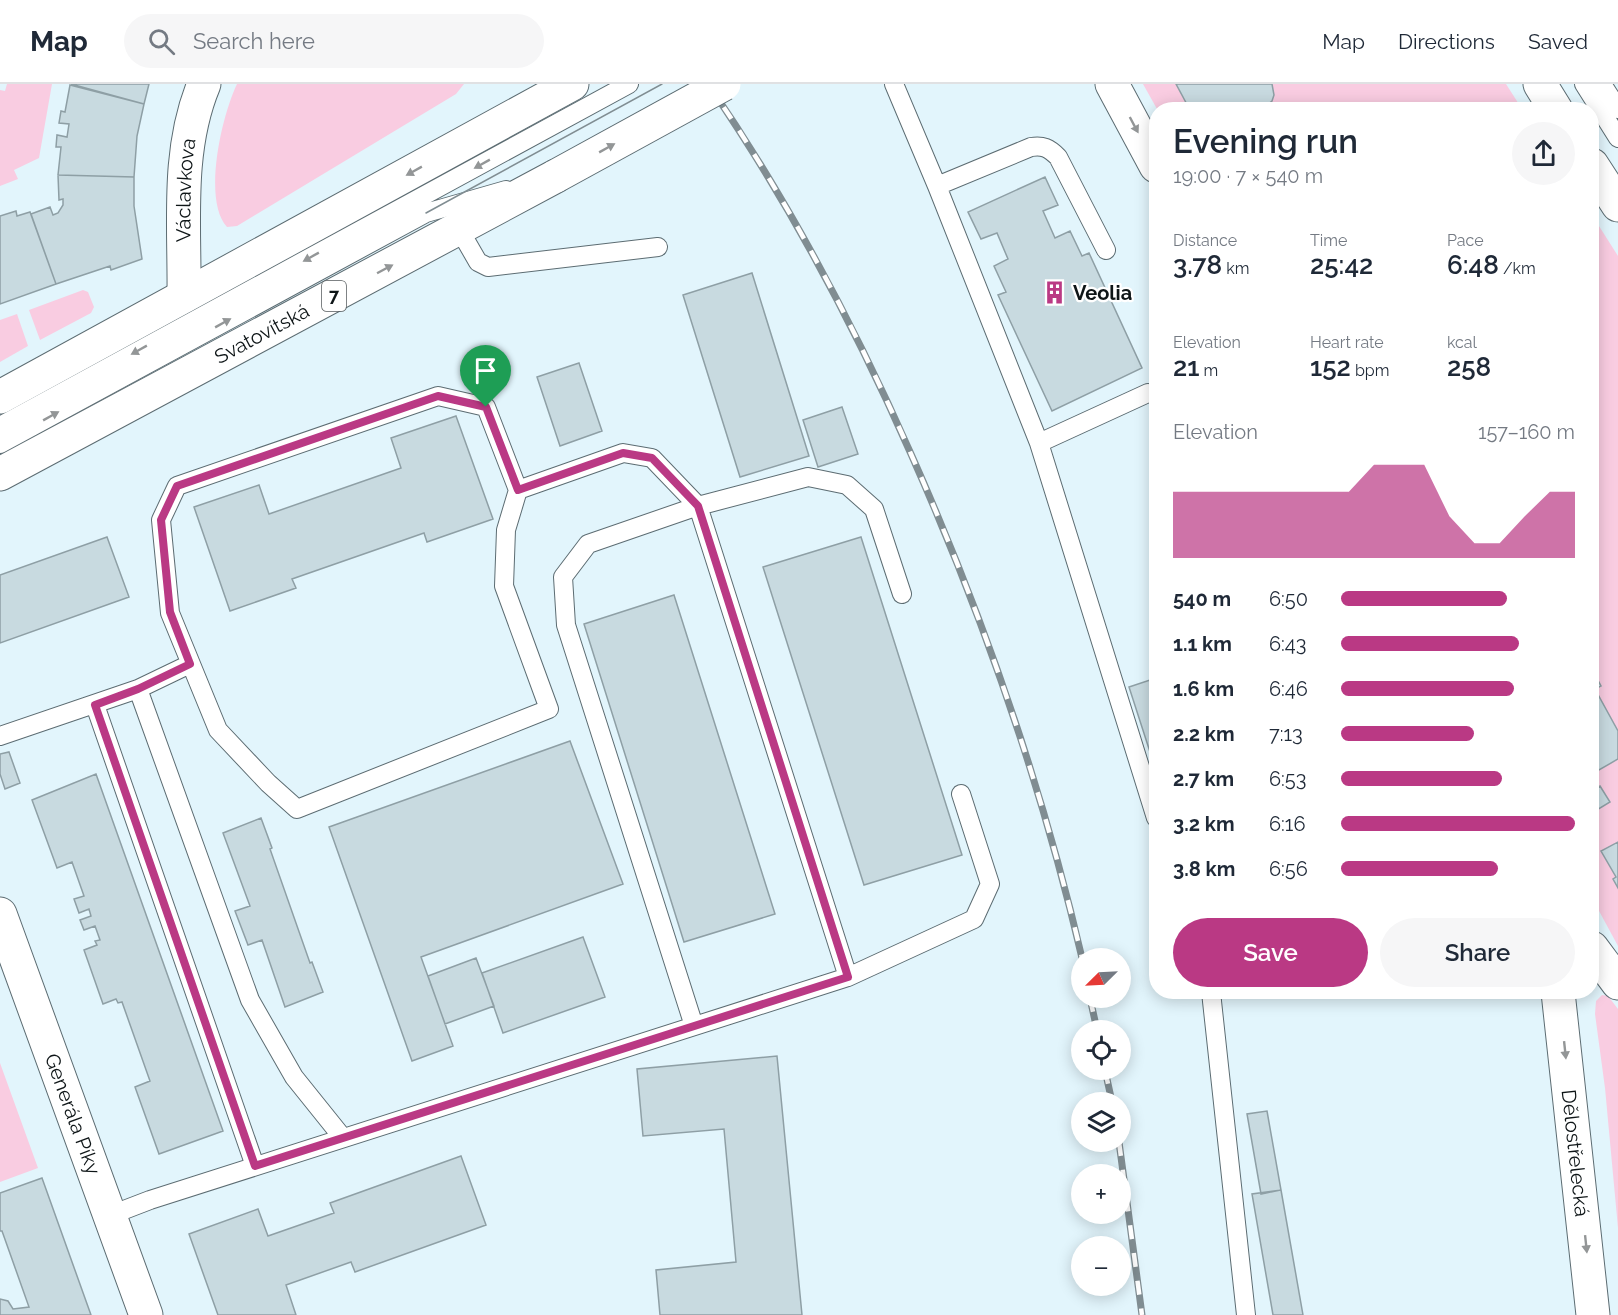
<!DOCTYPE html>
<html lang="en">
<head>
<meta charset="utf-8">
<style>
	:root { --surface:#fff; --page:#f6f6f7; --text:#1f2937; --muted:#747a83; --line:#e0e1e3; --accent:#ba3984 }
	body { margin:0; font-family:Raleway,sans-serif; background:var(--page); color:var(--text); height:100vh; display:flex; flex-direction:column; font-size:22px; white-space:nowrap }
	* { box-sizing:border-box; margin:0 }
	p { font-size:20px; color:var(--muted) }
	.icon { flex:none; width:33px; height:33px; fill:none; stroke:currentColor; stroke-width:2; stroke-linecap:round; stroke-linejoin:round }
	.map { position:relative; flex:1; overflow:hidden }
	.side { position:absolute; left:1149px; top:18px; width:450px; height:897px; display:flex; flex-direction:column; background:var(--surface); border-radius:24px; box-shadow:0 3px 15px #0003 }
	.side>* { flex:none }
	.needle { width:39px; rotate:246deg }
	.buttons { position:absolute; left:1071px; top:864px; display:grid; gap:12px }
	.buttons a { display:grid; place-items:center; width:60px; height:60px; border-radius:50%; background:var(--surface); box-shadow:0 3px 15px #0003; font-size:30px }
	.pin { position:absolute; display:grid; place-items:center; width:51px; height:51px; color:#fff; margin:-62px -26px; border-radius:50% 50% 50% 0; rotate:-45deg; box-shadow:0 0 6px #0007 }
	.pin .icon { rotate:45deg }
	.round { display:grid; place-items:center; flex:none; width:63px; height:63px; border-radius:32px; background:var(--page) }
	.overview { display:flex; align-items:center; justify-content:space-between; height:102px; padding:0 24px }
	h1 { font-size:33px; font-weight:600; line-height:45px }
	.stats { display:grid; grid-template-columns:repeat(3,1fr); gap:9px; height:102px; padding:6px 24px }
	.stats div { display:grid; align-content:center }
	.stats b { font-size:26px; font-weight:600 }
	.stats small { font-size:16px; font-weight:400 }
	.stats p { font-size:16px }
	.chart { height:168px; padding:12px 24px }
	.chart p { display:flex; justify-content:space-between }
	.chart svg { width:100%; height:108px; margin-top:6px; fill:var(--accent); opacity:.7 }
	.action { display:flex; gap:12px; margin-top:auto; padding:12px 24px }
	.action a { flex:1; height:69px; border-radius:36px; background:var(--accent); color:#fff; font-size:24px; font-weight:600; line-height:69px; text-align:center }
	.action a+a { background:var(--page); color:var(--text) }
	ul { padding:0 24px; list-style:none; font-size:20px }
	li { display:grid; grid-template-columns:96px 72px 1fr; align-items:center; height:45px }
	li i { height:15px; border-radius:8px; background:var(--accent) }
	header { display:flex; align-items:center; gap:36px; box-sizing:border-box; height:84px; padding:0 30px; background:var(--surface); border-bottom:2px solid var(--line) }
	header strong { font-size:28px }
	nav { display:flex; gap:33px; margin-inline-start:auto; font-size:21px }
	.search { width:420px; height:54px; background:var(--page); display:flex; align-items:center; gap:15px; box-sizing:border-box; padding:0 21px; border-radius:33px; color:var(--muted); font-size:22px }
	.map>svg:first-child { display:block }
	.green { fill:#f9cce1 }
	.building { fill:#c8dae0; stroke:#8e9fa5; stroke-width:1.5 }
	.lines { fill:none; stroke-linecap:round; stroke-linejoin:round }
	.service-casing { stroke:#5c6c72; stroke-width:20 }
	.minor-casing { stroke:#5c6c72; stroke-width:35 }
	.secondary-casing { stroke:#5c6c72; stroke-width:35 }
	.primary-casing { stroke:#5c6c72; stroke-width:35 }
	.service { stroke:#fff; stroke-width:18 }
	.minor { stroke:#fff; stroke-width:33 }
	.secondary { stroke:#fff; stroke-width:33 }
	.primary { stroke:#fff; stroke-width:33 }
	.tram { stroke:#808d92; stroke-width:1.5 }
	.rail-casing { stroke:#808d92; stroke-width:7 }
	.rail { stroke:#fff; stroke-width:4.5; stroke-dasharray:14; stroke-linecap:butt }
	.primary-bridge-casing { stroke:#5c6c72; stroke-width:35; stroke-linecap:butt }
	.primary-bridge { stroke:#fff; stroke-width:33 }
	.oneway { fill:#939697 }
	.route-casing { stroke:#fff; stroke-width:12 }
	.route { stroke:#ba3984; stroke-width:8 }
	.labels { text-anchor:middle; stroke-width:4.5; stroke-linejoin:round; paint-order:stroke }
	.shield { fill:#fff; stroke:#565b5d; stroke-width:1.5 }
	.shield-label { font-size:18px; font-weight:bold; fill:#0e1517 }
	.street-label { font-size:20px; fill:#0e1517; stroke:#fff }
	.poi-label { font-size:20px; font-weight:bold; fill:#0e1517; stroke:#fff; text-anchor:start }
</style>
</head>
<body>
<header>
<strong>Map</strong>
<div class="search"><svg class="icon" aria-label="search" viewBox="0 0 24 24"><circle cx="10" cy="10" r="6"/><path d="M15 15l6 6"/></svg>Search here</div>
<nav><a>Map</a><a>Directions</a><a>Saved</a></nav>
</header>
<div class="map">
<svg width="1618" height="1231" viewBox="0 0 1618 1231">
	<rect width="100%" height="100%" fill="#e2f5fc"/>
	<path class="green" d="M 7,0 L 52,0 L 39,74 L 14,86 L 18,95 L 0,102 L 0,6 L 5,7 Z
		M 237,0 L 464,0 L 456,10 L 237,142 L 227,143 C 202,116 222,31 237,0 Z
		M 1143,0 L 1176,0 L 1190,25 L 1157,25 Z
		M 1272,0 L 1506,0 L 1522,25 L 1268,26 L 1266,22 L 1274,13 Z
		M 1592,131 L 1618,172 L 1618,647 L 1595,605 L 1601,602 L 1592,585 Z
		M 83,206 L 88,208 L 94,223 L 91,229 L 40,256 L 29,226 Z
		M 17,230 L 28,262 L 0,278 L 0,236 Z
		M 1618,675 L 1618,758 L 1601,768 L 1616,793 L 1613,796 L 1618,804 L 1618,862 L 1592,814 L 1592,729 L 1610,717 L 1600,702 L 1592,707 L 1592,690 Z
		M 1602,911 L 1608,912 L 1618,925 L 1618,1144 L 1605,1004 L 1595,930 L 1596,917 Z
		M 0,979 L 38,1084 L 0,1098 Z"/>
	<path class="building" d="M 71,0 L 149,0 L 144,20 Z
		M 1176,0 L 1272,0 L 1274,11 L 1272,17 L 1266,22 L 1268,26 L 1190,26 Z
		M 70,1 L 144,20 L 137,52 L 134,93 L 58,91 L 61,63 L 56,63 L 57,51 L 67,53 L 69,40 L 59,39 L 61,27 L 65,28 Z
		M 58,91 L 134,93 L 134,122 L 142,175 L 111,186 L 110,182 L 56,200 L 31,130 L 50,123 L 53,131 L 58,129 L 63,121 L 63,115 L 59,116 Z
		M 1045,93 L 1058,121 L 1043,127 L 1055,154 L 1070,147 L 1082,172 L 1089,169 L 1142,284 L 1052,327 L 998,211 L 1006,208 L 994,182 L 1008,175 L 997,149 L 981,155 L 968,128 Z
		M 16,127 L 17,132 L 30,128 L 56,200 L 0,220 L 0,132 Z
		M 752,189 L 809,372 L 740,393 L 683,211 Z
		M 579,279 L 602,347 L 560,362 L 537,293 Z
		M 842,323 L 858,370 L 818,383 L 803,336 Z
		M 456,332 L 493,435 L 427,458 L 424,449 L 292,495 L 296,504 L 230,527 L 194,423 L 259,401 L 269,430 L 401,384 L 391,354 Z
		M 107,453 L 129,513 L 0,559 L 0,491 Z
		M 861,453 L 962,771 L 864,801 L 763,483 Z
		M 674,511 L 775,830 L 684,858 L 584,540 Z
		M 1592,585 L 1601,602 L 1595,605 L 1618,647 L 1618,675 L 1592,690 Z
		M 1156,594 L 1156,665 L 1150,668 L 1129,603 Z
		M 570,657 L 623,800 L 421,873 L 453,962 L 412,977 L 329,743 Z
		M 9,668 L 20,699 L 5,705 L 0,690 L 0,670 Z
		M 96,690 L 223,1047 L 159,1070 L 135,1003 L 150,997 L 122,918 L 118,919 L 116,915 L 103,920 L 84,866 L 97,861 L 95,857 L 100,856 L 95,842 L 84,846 L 80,836 L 91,832 L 89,825 L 79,829 L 74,815 L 84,812 L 72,778 L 57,784 L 32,716 Z
		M 1600,702 L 1610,718 L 1592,729 L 1592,707 Z
		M 261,734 L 272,764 L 270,765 L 310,879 L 312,878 L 323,908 L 285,923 L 262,856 L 248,861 L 235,827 L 250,822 L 223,749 Z
		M 1618,758 L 1618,804 L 1613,795 L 1616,793 L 1601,767 Z
		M 583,853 L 605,913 L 503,949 L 482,889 Z
		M 476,874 L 494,922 L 445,940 L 428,892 Z
		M 777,972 L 802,1231 L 660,1231 L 656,1186 L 736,1178 L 724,1045 L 643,1052 L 637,985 Z
		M 1267,1027 L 1281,1106 L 1261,1110 L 1247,1030 Z
		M 461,1072 L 486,1141 L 355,1188 L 351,1178 L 286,1201 L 296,1231 L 218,1231 L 189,1150 L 258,1125 L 268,1152 L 334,1129 L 330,1119 Z
		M 42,1094 L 91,1231 L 0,1231 L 0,1215 L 8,1217 L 13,1225 L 29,1223 L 2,1147 L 0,1147 L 0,1109 Z
		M 1281,1106 L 1303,1231 L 1273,1231 L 1252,1110 Z"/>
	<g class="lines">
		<defs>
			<path id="service" d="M 894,0 L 937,102 L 1031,63 C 1043,61 1049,64 1058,73 L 1106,166
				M 1584,0 L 1618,54
				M 1602,0 L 1618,25
				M 937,102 L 1039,359 L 1156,734
				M 459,145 L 478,178 L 488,183 L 658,163
				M 438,312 L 486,323 L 518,406 L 506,446 L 504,502 L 549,625 L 297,725 L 268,699 L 218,646 L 170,529 L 161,436 L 177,402 Z
				M 0,342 L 629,0
				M 1039,359 L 1148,309
				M 0,360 L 426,129 L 506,106
				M 138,605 L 250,916 L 294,993 L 343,1054
				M 95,621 L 255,1082
				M 0,652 L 138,605 L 190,580
				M 848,893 L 974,835 L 990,800 L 961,710
				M 1211,908 L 1246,1231
				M 694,942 L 566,541 L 563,493 L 588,460 L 698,422 L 808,393 L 847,401 L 874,425 L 902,510
				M 111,1131 L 150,1116 L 848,893 L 698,422 L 652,374 L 623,369 L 518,406"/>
			<g id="minor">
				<path d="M 1112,0 L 1156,82"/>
				<path id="s1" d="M 184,212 C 185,142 176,67 204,0"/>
				<path id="s2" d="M 0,830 L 146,1231"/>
				<path d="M 1592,864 L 1618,899"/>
				<path id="s3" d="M 1558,908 L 1593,1231"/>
			</g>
			<path id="secondary" d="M 1540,0 L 1556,26
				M 1592,81 L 1618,121"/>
			<g id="primary">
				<path d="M 0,313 L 572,0"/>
				<path id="s4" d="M 0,390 L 556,92"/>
			</g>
		</defs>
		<use href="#service" class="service-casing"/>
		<use href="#minor" class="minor-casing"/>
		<use href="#secondary" class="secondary-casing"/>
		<use href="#primary" class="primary-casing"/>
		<use href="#service" class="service"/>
		<use href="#minor" class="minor"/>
		<use href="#secondary" class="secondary"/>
		<use href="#primary" class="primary"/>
		<path class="tram" d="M 426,129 L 662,0"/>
		<defs>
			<path id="rail" d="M 708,0 C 788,116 854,241 911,370 C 983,532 1042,702 1082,874
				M 1090,914 L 1097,946
				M 1105,986 L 1112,1018
				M 1119,1058 L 1142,1231"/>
		</defs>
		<use href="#rail" class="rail-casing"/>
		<use href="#rail" class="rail"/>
		<defs>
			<path id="primary-bridge" d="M 556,92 L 724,0"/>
		</defs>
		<use href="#primary-bridge" class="primary-bridge-casing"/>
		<use href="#primary-bridge" class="primary-bridge"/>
	</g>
	<defs><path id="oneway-solid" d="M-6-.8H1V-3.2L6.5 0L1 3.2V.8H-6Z" transform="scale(1.5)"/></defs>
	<g class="oneway">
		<use href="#oneway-solid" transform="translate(1134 41) rotate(62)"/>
		<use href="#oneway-solid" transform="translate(607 64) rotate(-29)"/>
		<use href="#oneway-solid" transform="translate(482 80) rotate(151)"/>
		<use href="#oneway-solid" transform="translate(414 87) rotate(151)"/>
		<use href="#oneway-solid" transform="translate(311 173) rotate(151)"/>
		<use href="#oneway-solid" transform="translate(385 185) rotate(-28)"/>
		<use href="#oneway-solid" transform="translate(223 239) rotate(-29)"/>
		<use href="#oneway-solid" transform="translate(139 266) rotate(151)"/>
		<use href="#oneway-solid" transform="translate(51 332) rotate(-29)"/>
		<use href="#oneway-solid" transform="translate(1565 966) rotate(84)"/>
		<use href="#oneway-solid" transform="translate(1586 1160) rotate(84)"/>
	</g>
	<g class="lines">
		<defs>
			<path id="route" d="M 438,312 L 486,323 L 518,406 L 623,369 L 652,374 L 698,422 L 848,893 L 255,1082 L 95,621 L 138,605 L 190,580 L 170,528 L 161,436 L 177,402 Z"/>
		</defs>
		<use href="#route" class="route-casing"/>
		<use href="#route" class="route"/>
	</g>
	<defs>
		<symbol id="building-bare" viewBox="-9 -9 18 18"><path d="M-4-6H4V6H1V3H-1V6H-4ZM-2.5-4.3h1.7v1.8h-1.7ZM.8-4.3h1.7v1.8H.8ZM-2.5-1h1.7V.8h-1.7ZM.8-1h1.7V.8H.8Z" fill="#ba3984" stroke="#fff" stroke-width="2.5" paint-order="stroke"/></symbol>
	</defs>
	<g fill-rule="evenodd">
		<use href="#building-bare" x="1038" y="192" width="33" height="33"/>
	</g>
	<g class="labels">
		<rect class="shield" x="322" y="197" width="24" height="30" rx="4.5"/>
		<g class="shield-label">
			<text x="334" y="218">7</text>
		</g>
		<g class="street-label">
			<text dy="7" stroke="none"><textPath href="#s1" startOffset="106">Václavkova</textPath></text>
			<text dy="7" stroke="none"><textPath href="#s4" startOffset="297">Svatovítská</textPath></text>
			<text dy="7" stroke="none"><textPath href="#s2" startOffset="213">Generála Píky</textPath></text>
			<text dy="7" stroke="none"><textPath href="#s3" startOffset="162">Dělostřelecká</textPath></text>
		</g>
		<g class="poi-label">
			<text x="1073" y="216">Veolia</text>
		</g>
	</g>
</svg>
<div class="buttons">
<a><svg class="needle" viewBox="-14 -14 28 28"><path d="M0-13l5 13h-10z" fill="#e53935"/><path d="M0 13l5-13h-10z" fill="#747a83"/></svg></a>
<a><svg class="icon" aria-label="locate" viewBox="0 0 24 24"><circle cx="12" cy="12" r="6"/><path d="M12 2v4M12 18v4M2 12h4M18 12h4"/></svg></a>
<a><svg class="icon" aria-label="layers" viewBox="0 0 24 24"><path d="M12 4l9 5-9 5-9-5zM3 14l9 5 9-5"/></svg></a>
<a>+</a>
<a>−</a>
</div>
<div class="pin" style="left:486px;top:323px;background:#1e9e55"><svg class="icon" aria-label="arrive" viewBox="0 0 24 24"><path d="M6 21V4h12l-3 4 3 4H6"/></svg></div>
<section class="side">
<div class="overview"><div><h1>Evening run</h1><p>19:00 · 7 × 540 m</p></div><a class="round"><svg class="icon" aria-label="share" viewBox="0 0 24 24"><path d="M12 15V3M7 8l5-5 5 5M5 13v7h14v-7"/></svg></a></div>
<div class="stats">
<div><p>Distance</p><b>3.78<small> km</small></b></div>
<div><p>Time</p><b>25:42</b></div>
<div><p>Pace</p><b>6:48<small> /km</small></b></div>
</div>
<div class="stats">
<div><p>Elevation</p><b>21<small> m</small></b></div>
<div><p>Heart rate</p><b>152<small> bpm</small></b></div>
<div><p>kcal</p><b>258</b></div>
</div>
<div class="chart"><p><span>Elevation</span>157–160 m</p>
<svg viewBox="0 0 160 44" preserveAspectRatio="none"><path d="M0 44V17L10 17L20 17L30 17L40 17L50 17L60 17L70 17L80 6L90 6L100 6L110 27L120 38L130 38L140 27L150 17L160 17V44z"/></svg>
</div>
<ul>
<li><b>540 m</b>6:50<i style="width:71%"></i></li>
<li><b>1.1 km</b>6:43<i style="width:76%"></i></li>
<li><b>1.6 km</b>6:46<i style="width:74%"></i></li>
<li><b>2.2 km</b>7:13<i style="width:57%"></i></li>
<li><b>2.7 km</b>6:53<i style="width:69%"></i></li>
<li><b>3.2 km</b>6:16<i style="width:100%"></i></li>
<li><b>3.8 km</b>6:56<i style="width:67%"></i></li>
</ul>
<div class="action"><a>Save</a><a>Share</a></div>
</section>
</div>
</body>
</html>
